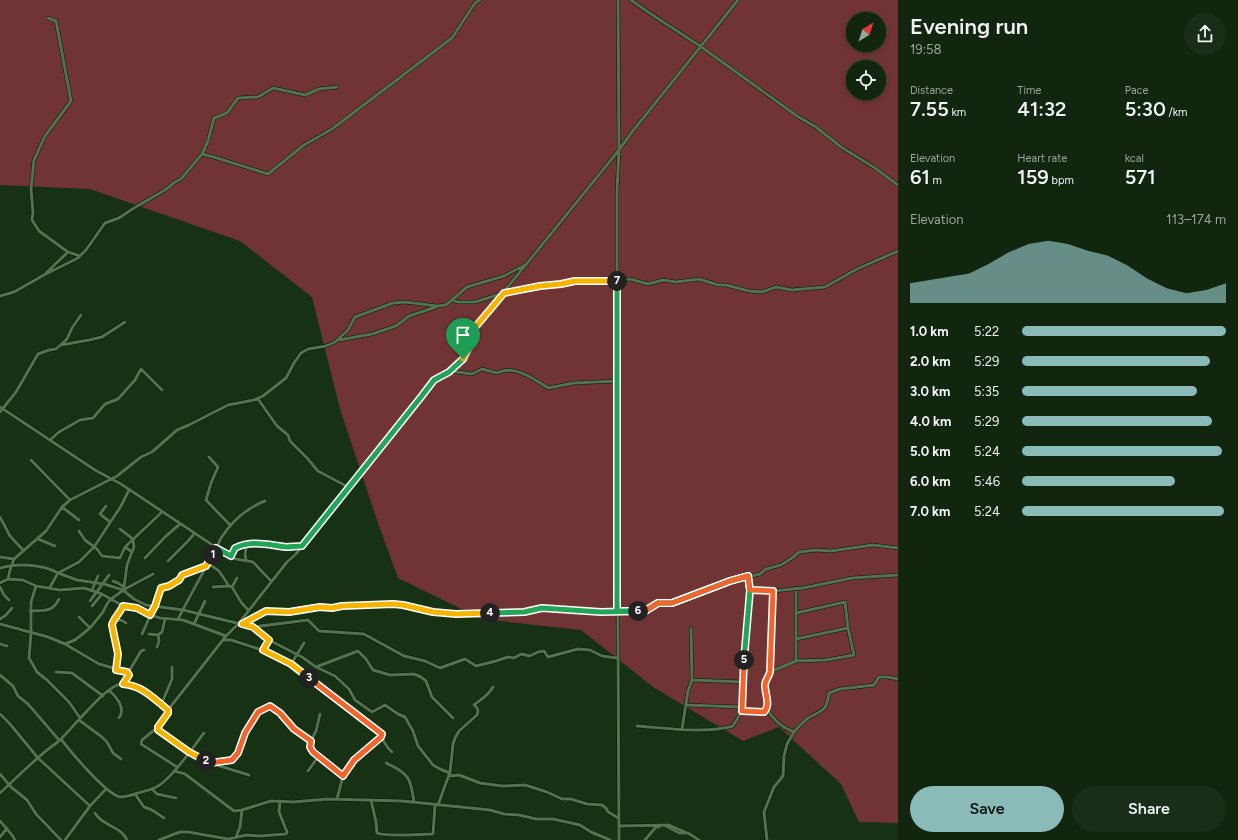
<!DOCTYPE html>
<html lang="en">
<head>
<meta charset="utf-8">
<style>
	:root { --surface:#11250f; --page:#1a2d18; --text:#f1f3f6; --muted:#9ca59e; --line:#30422f; --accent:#8bbbb9 }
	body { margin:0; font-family:Figtree,sans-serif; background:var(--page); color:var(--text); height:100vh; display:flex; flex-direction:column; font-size:15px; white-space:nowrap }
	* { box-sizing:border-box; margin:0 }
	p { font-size:13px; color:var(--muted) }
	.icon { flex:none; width:22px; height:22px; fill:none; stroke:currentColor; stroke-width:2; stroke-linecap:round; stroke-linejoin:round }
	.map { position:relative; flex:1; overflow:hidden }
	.side { display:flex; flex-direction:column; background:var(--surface); width:340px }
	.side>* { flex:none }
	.needle { width:26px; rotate:38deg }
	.fabs { position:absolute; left:846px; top:12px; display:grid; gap:8px }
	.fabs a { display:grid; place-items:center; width:40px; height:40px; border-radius:50%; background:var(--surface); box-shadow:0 2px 6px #0003,0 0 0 1px var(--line); font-size:20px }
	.pin { position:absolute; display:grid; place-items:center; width:34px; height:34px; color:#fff; margin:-41px -17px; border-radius:50% 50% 50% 0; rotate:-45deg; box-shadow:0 0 4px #0007 }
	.pin .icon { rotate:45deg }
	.km { position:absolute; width:20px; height:20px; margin:-10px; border-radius:50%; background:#222; color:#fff; font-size:11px; line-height:20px; text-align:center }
	.round { display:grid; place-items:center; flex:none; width:42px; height:42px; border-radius:21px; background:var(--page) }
	.headline { display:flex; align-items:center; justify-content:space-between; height:68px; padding:0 12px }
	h1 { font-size:22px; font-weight:600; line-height:30px }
	.figures { display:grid; grid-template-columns:repeat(3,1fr); gap:6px; height:68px; padding:4px 12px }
	.figures div { display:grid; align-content:center }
	.figures b { font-size:20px; font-weight:600 }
	.figures small { font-size:11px; font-weight:400 }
	.figures p { font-size:11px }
	.chart { height:112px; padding:8px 12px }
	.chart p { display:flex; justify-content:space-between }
	.chart svg { width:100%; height:72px; margin-top:4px; fill:var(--accent); opacity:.7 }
	.button { display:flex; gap:8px; margin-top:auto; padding:8px 12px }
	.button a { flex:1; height:46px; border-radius:24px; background:var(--accent); color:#111; font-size:16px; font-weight:600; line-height:46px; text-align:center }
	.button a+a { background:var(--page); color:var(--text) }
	ul { padding:0 12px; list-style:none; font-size:13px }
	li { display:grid; grid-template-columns:64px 48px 1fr; align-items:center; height:30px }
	li i { height:10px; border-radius:5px; background:var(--accent) }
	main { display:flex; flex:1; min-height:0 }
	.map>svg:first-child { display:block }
	.green { fill:#713434; fill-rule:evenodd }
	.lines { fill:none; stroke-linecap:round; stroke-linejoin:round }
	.minor-casing { stroke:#011900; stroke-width:4 }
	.minor { stroke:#547150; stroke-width:3 }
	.split-1-casing { stroke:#fff; stroke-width:8 }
	.split-2-casing { stroke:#fff; stroke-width:8 }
	.split-3-casing { stroke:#fff; stroke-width:8 }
	.split-4-casing { stroke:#fff; stroke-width:8 }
	.split-5-casing { stroke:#fff; stroke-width:8 }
	.split-6-casing { stroke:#fff; stroke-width:8 }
	.split-7-casing { stroke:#fff; stroke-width:8 }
	.split-8-casing { stroke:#fff; stroke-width:8 }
	.split-1 { stroke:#22a559; stroke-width:5 }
	.split-2 { stroke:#f5b400; stroke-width:5 }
	.split-3 { stroke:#f0652b; stroke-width:5 }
	.split-4 { stroke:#f5b400; stroke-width:5 }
	.split-5 { stroke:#22a559; stroke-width:5 }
	.split-6 { stroke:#f0652b; stroke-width:5 }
	.split-7 { stroke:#22a559; stroke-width:5 }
	.split-8 { stroke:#f5b400; stroke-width:5 }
</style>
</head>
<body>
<main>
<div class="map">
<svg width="898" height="840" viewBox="0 0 898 840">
	<rect width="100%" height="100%" fill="#173114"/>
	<path class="green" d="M 0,0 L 898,0 L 898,823 L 859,822 L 841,784 L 779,727 L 743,741 L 653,687 L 581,630 L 482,619 L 398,578 L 377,520 L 340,409 L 312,297 L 240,241 L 90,189 L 0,185 ZM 853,19 L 879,19 L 879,45 L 853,45 ZM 853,67 L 879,67 L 879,93 L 853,93 Z"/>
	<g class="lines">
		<defs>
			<path id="minor" d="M 618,0 L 619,150 L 617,191 L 617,432 L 619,840
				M 631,0 L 651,14 L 700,46 L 797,116 L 816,127 L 841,147 L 875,168 L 898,185
				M 48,18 L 56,21 L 71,101 L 45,136 L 34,160 L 31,189 L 33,213 L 32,220 L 39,231 L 68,252 L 80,256
				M 202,154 L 217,158 L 268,174 L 304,145 L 332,129 L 452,38 L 475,3 L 480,0
				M 46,273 L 68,252
				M 0,296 L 14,292 L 44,275 L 78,258 L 86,250 L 105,223 L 119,218 L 134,208 L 165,190 L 175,182 L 181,179 L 202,154 L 208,141 L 214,118 L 227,113 L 238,98 L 258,97 L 273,88 L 305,95 L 319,89 L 337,87
				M 453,300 L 457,302 L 475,302 L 504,293 L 541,286 L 561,284 L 575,281 L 602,282 L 630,279 L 648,284 L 663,280 L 676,282 L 699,279 L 718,285 L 726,285 L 749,291 L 762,292 L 776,287 L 792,290 L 825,287 L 857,269 L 898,251
				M 339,340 L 372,334 L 396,326 L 409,316 L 436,307
				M 61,345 L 89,340 L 102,337 L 125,322
				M 450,371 L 472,374 L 482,369 L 497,373 C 514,364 534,379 548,388 L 574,383 L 617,381
				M 258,399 L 277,426 L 288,435 L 290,441 L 307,458 L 318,471 L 348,487
				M 0,407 L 95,470 L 121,484 L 217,548 L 236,559 L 253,562 L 271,581
				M 0,412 L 16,392 L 38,354 L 49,350 L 56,349 L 67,339 L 72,328 L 81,315
				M 50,440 L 59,432 L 80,420 L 93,418 L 105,404 L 118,399 L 135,380 L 141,369 L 162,390
				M 209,457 L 218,467 L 211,483 L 206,500 L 230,525
				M 31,460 L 70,500
				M 129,490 L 121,506 L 94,547 L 79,562 L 58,573 L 77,580 L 104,584 L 123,590 L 134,599 L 146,605 L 183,610 L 253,627 L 308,620 L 319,631 L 364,634 L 404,656 L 425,661 L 440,668 L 465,659 L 476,666 L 496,661 L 508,657 L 514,658 L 521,654 L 530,656 L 538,652 L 544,651 L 548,657 L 578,649 L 590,650 L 602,656 L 617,658
				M 106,506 L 100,514 L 110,522
				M 62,507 L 79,520
				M 0,517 L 10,536 L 23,550
				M 120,529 L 133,539 L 134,547 L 132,552
				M 79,531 L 85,540 L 97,549 L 102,556 L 120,558 L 125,547 L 162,512
				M 38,539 L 55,546
				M 231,556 L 235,548 C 252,540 268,545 286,547 C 291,547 297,546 302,546
				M 0,557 L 14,559
				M 145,558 L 166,536 L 180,524
				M 246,560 L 245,554 L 247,544
				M 168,561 L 188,541 L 194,534
				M 212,566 L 219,571 L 229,586
				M 0,568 C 17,563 42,564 58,573 L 50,587
				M 8,579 L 10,570 L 14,559 L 46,531 L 62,507 L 70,500 L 117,476 L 141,457 L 152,452 L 177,430 L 189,425 L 228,405 L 254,400 L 263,396 L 286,378 L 294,363 L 301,353 L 308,349 L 326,346 L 335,342 L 348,330 L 355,317 L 393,303 L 405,302 L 437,306 L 446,305 L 467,287 L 504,276 L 527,264
				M 113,581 L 118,583 L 124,587
				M 0,583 L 8,579 L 23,580 L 36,586 L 60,590 L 84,588 L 102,594 L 123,606 L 137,608 L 150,615 L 160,618 L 183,620 L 226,636
				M 36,586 L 31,602 L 31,633 L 29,658 L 37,672 L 47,680 L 69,702 L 80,718
				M 0,587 L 4,595 L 9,600
				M 213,587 L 229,586 L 232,587 L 241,602 L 248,610
				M 232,587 L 237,578
				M 125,589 L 124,587 L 127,565 L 132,552 L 125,547
				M 92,590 L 98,576
				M 750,590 L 773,591 L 803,588 L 852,578 L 898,575
				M 90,601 L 109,575
				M 92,606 L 102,594
				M 30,611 C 44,610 52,613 59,599
				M 796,613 L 845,602 L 848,628 L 854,655 L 826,660 L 796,661
				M 79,617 L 90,628
				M 0,619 L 6,615 L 12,608
				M 178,619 C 189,598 200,577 212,557 C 216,551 218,544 221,538 C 232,521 247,508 265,501
				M 114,621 L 121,620 L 126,623
				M 0,624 L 48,637 L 65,644 L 99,664 L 127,672 L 128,673 L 128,677 L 123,684
				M 194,624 L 205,601
				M 242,624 L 266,611 L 289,612 L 320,607 L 332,608 L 341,606 L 393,604 L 403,605 L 433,612 L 456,614 L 524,612 L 542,608 L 601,613 L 645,611 L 658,603 L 672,603 L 730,581 L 760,574 L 766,569 L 781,565 L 792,558 L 799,552 L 816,550 L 831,551 L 873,545 L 898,548
				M 253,628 L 269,640
				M 142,634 C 149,619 155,604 161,588 L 169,586 L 179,581 L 182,575 L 206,566
				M 149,634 L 158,635 L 162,632 L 165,619
				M 796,639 L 848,628
				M 223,640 L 231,640 L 259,649 L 291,664 L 376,730 L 382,735 L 381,737 L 388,748 L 392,752
				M 0,644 L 7,646
				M 65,644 L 75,640 L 90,628 L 103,612 L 107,604 L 111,599 L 125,589 L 153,574
				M 157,647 L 159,641 L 158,635
				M 263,651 L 269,640 L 302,657 L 316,667 L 335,676 L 349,689 L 355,700 L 372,712 L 385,705 L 398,714 L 405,717 L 413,731 L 418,746 L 433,765 L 440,769 L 450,773
				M 291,664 L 304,643
				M 316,667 L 358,651 L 366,659 L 373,670 L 390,675 L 414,674 L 421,677 L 426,681 L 432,697 L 453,718
				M 116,670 L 118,654 L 112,625 C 113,619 120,613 123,606
				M 56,672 L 72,673 L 103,696
				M 770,672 L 773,591
				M 128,673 L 141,651 L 144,650
				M 0,675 L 13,686 L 18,696 L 28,704 L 59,740
				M 692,680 L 743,682 L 742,711
				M 743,682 L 750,590 L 749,576
				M 109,690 C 117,698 126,708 119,718
				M 161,705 L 172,679 L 172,667
				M 686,705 L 742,707
				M 168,710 L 226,636 L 239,623 L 287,562 L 296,554 L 421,397 L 434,380 L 450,371 L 463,359 L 470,345 L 472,331 L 619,150 L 632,132 L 738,0
				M 0,714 L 10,724 L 38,758 L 90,806
				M 320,714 L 316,731 L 311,741 L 310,749 L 343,776
				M 79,720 L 102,737 L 107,742 L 113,753 L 121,759
				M 637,726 C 665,728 706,734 733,726 L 742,711 L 764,712 C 771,705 765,694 765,685 C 765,681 769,676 770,672 L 796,661 L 796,588
				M 158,727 L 142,740 L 141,744 L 177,767
				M 682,729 L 688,691 L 692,680 L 691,628
				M 794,732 C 798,727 803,722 808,718 C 822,710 827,711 829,693 L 840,689 L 874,685 L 879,677 L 887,677 L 898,679
				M 61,739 C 70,751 106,794 120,797 C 125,797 132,795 138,793 C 144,791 152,790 158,786 C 173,777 193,747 204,733
				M 211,763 L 232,760 L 237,753 L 245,733 L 258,712 L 270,707 L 281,713 L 294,729 L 311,741
				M 386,763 C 409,773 411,779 414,802
				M 174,771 L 185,774 L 234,811 L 242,810 L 271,801 L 293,802 L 328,799 L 402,801 L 490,810 L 504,814 L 519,815 L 536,819 L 553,819 L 580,825 L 591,832 L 610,840
				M 308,771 L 318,757
				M 0,774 L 11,787 L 27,800 L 36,814 L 61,840
				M 449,776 L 459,775 L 480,783 L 502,786 L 525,785 L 547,792 L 562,799 L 571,799 L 587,804 L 602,805 L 607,809 L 607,811 L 618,818
				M 152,789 L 157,794 L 176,798
				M 0,793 C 13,781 25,769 39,757 C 45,751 53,746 60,740 C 73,728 105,686 121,684 C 141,682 154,699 168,710 C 168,717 162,722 158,727 L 159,730 L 161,732 L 189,752 L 210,763 L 249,775
				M 135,794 L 144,807 L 152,810 L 164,818
				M 337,799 L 343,776 L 354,759 L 381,737
				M 371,800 L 376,822 L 377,833 C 385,837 422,834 433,834 L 435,805
				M 438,805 L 450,772 L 453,744 L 455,738 L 459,731 L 477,715 C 479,710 478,708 474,705 C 481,699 488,696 493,687
				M 95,813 C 102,826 121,826 127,840
				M 0,821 L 12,835 L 15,840
				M 619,826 L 669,825 L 685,832
				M 666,826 L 679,833 L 688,833 L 699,840
				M 0,837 L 7,828
				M 236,837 L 240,827 L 242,810
				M 65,840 L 90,806 L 106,789
				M 159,840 L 180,832 L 188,832 L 228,839 L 247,835 L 259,836 L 286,834 L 287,832 L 279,812 L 280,801
				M 645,840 L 656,827 L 659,827
				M 767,840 L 764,812 L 774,787 L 783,776 L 784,756 L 787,744 L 794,732 C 781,727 773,720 767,709"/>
		</defs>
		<use href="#minor" class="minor-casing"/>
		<use href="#minor" class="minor"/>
	</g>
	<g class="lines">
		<defs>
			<path id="split-1" d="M 213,555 L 216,548 L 231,556 L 235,548 C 252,540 268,545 286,547 C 291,547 297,546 302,546 L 421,397 L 434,380 L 449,372 L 463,359"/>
			<path id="split-2" d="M 206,761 L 189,752 L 158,730 L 158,727 L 168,713 L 168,710 C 153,698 143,686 123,684 L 129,675 L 127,672 L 116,670 L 118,654 L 112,625 C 113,619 120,613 123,606 L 137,608 L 150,615 L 155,606 L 161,588 L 169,586 L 179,580 L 181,577 L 182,575 L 206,566 L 213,555"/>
			<path id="split-3" d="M 206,761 L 210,763 L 232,760 L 238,753 L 245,733 L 258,712 L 270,706 L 280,713 L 294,729 L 311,741 L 310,747 L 313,752 L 343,776 L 354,760 L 381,737 L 382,734 L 309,678"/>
			<path id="split-4" d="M 309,678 L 291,664 L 263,650 L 269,640 L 253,627 L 242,624 L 266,611 L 289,612 L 320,607 L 332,608 L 342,606 L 393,604 L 403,605 L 433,612 L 456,614 L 490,613"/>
			<path id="split-5" d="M 490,613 L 524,612 L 542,608 L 601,612 L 645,611 L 658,603 L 672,603 L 730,581 L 748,576 L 750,590 L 744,660"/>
			<path id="split-6" d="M 638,611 L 645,611 L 658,603 L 672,603 L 730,581 L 748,576 L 750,590 L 773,591 L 770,672 C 769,676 765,681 765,685 C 765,694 771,705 764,712 L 742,711 L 744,660"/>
			<path id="split-7" d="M 617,281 L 617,611 L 638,611"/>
			<path id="split-8" d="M 463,359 L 470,345 L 472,331 L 504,293 L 540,286 L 561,284 L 575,281 L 617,281"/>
		</defs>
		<use href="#split-1" class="split-1-casing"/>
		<use href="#split-2" class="split-2-casing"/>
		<use href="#split-3" class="split-3-casing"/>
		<use href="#split-4" class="split-4-casing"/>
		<use href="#split-5" class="split-5-casing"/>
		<use href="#split-6" class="split-6-casing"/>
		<use href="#split-7" class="split-7-casing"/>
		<use href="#split-8" class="split-8-casing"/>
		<use href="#split-1" class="split-1"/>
		<use href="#split-2" class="split-2"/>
		<use href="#split-3" class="split-3"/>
		<use href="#split-4" class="split-4"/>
		<use href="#split-5" class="split-5"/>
		<use href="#split-6" class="split-6"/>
		<use href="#split-7" class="split-7"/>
		<use href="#split-8" class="split-8"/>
	</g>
</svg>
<div class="fabs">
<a><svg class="needle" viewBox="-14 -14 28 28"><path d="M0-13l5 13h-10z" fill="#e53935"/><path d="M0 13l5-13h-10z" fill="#9ca59e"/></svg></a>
<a><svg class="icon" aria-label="locate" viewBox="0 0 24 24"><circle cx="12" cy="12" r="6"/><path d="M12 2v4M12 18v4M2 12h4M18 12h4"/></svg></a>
</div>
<div class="pin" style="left:463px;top:359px;background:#1e9e55"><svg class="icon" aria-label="arrive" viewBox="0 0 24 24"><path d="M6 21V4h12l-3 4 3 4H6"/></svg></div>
<b class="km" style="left:213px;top:555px">1</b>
<b class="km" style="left:206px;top:761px">2</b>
<b class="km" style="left:309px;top:678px">3</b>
<b class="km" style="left:490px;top:613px">4</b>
<b class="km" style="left:744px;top:660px">5</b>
<b class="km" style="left:638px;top:611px">6</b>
<b class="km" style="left:617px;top:281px">7</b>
</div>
<section class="side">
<div class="headline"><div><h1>Evening run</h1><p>19:58</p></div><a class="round"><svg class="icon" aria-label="share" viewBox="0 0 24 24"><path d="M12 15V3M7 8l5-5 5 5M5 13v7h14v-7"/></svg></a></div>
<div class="figures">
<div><p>Distance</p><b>7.55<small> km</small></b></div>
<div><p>Time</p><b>41:32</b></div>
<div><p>Pace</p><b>5:30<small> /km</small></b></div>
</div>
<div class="figures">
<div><p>Elevation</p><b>61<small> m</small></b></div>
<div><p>Heart rate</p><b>159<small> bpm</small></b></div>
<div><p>kcal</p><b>571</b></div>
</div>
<div class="chart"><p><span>Elevation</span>113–174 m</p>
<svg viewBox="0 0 160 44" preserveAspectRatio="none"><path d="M0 44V32L10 30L20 28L30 26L40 20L50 13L60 8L70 6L80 8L90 12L100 15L110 21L120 29L130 35L140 38L150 36L160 32V44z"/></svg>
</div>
<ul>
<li><b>1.0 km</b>5:22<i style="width:100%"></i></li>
<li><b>2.0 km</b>5:29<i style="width:92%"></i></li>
<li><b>3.0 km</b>5:35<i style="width:86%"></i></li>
<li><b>4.0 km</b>5:29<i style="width:93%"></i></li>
<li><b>5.0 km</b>5:24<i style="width:98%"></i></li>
<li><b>6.0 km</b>5:46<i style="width:75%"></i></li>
<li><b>7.0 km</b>5:24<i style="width:99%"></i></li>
</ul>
<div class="button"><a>Save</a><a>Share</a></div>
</section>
</main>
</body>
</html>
